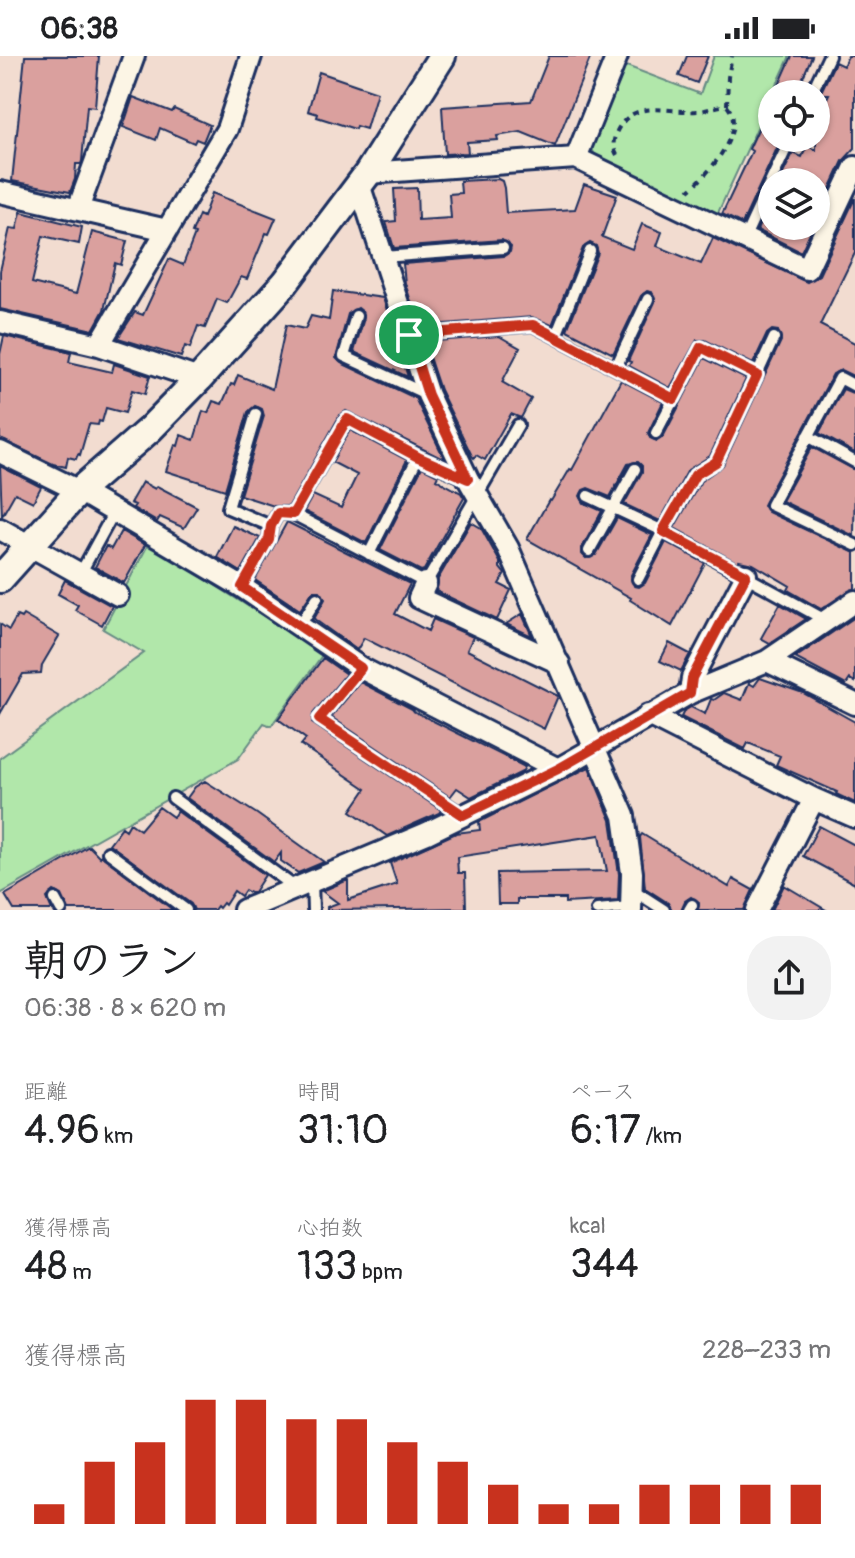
<!DOCTYPE html>
<html lang="ja">
<head>
<meta charset="utf-8">
<style>
	:root { --surface:#fff; --page:#f2f2f2; --text:#202124; --muted:#757577; --accent:#c8321e }
	body { margin:0; font-family:Pangolin,"Klee One",sans-serif; background:var(--page); color:var(--text); height:100vh; display:flex; flex-direction:column; font-size:30px; white-space:nowrap }
	* { box-sizing:border-box; margin:0 }
	p { font-size:26px; color:var(--muted) }
	.icon { flex:none; width:44px; height:44px; fill:none; stroke:currentColor; stroke-width:2; stroke-linecap:round; stroke-linejoin:round }
	.map { position:relative; height:854px; overflow:hidden }
	.side { display:flex; flex-direction:column; background:var(--surface); flex:1 }
	.side>* { flex:none }
	.controls { position:absolute; left:758px; top:24px; display:grid; gap:16px }
	.controls a { display:grid; place-items:center; width:72px; height:72px; border-radius:50%; background:var(--surface); box-shadow:0 2px 6px #0004; font-size:40px }
	.pin { position:absolute; display:grid; place-items:center; width:68px; height:68px; color:#fff; margin:-34px; border:4px solid #fff; border-radius:50%; box-shadow:0 2px 8px #0007 }
	.round { display:grid; place-items:center; flex:none; width:84px; height:84px; border-radius:32px; background:var(--page) }
	.headline { display:flex; align-items:center; justify-content:space-between; height:136px; padding:0 24px }
	h1 { font-size:44px; font-weight:600; line-height:60px }
	.metrics { display:grid; grid-template-columns:repeat(3,1fr); gap:12px; height:136px; padding:8px 24px }
	.metrics div { display:grid; align-content:center }
	.metrics b { font-size:40px; font-weight:600 }
	.metrics small { font-size:22px; font-weight:400 }
	.metrics p { font-size:22px }
	.chart { height:224px; padding:16px 24px }
	.chart p { display:flex; justify-content:space-between }
	.chart svg { width:100%; height:144px; margin-top:8px; stroke:var(--accent); stroke-width:6 }
	.status { display:flex; justify-content:space-between; align-items:center; height:56px; padding:0 40px; background:var(--surface); direction:ltr }
	.status svg { height:22px; fill:currentColor }
	.map>svg:first-child { display:block }
	.green { fill:#b1e7aa; stroke:#668b84; stroke-width:2 }
	.building { fill:#daa09e; stroke:#1b2f5e; stroke-width:2 }
	.lines { fill:none; stroke-linecap:round; stroke-linejoin:round }
	.service-casing { stroke:#1b2f5e; stroke-width:16 }
	.minor-casing { stroke:#1b2f5e; stroke-width:26 }
	.tertiary-casing { stroke:#1b2f5e; stroke-width:32 }
	.path { stroke:#1b2f5e; stroke-width:4; stroke-dasharray:6 6; stroke-linecap:butt }
	.service { stroke:#fcf5e5; stroke-width:10 }
	.minor { stroke:#fcf5e5; stroke-width:20 }
	.tertiary { stroke:#fcf5e5; stroke-width:26 }
	.route-casing { stroke:#fff; stroke-width:16 }
	.route { stroke:#c8321e; stroke-width:10 }
</style>
</head>
<body>
<div class="status"><b>06:38</b><svg viewBox="0 0 49 12"><path d="M0 12V9h3v3zM5 12V6h3v6zM10 12V3h3v9zM15 12V0h3v12zM26 1h20v11H26zM47 4h2v5h-2z"/></svg></div>
<div class="map">
<svg width="855" height="854" viewBox="0 0 855 854">
	<rect width="100%" height="100%" fill="#f2dcd0"/>
	<filter id="ink" filterUnits="userSpaceOnUse"><feTurbulence type="fractalNoise" baseFrequency=".0125" numOctaves="2"/><feDisplacementMap in="SourceGraphic" scale="16" xChannelSelector="R" yChannelSelector="G"/><feConvolveMatrix kernelMatrix="1 2 1 2 8 2 1 2 1" color-interpolation-filters="sRGB"/></filter>
	<g filter="url(#ink)">
		<path class="green" d="M 714,0 L 790,0 L 717,159 L 595,100 L 592,92 L 624,9 L 700,38 Z
			M 149,487 L 323,598 L 271,670 L 264,667 L 238,703 L 0,838 L 0,702 L 144,597 L 103,573 Z"/>
		<path class="building" d="M 25,0 L 99,0 L 95,51 L 87,50 L 82,105 L 81,108 L 76,108 L 75,123 L 70,136 L 12,125 Z
			M 549,0 L 591,0 L 555,90 L 521,76 L 497,80 L 498,84 L 467,86 L 468,97 L 445,98 L 442,51 L 531,45 Z
			M 687,0 L 708,0 L 697,27 L 679,20 Z
			M 792,0 L 812,0 L 796,38 L 775,38 Z
			M 848,0 L 855,0 L 855,92 L 843,105 L 816,163 L 816,126 L 779,126 L 793,97 L 802,101 L 807,90 L 816,94 L 816,65 L 829,38 L 820,38 L 835,6 L 843,10 Z
			M 319,16 L 377,36 L 366,73 L 356,70 L 355,73 L 317,61 L 318,58 L 308,55 Z
			M 133,41 L 172,56 L 174,53 L 210,69 L 203,86 L 196,83 L 194,87 L 160,72 L 156,84 L 123,71 Z
			M 772,43 L 772,87 L 778,90 L 742,168 L 722,158 L 752,95 L 749,93 Z
			M 498,123 L 502,125 L 504,132 L 506,157 L 575,153 L 584,128 L 617,139 L 602,181 L 632,193 L 642,168 L 662,176 L 657,190 L 701,208 L 713,182 L 807,226 L 819,219 L 855,142 L 855,197 L 820,269 L 855,287 L 855,321 L 841,314 L 833,318 L 763,449 L 768,456 L 855,497 L 855,532 L 821,553 L 788,534 L 790,530 L 753,508 L 739,505 L 738,507 L 674,472 L 701,425 L 723,409 L 781,285 L 778,275 L 772,274 L 767,278 L 753,308 L 705,284 L 697,284 L 670,332 L 629,310 L 631,306 L 628,305 L 655,246 L 652,236 L 647,235 L 641,240 L 613,298 L 567,274 L 598,197 L 596,190 L 590,187 L 583,192 L 552,269 L 532,261 L 419,270 L 405,227 L 403,208 L 504,200 L 510,196 L 511,191 L 502,184 L 394,192 L 386,166 L 396,165 L 394,133 L 417,132 L 418,164 L 451,162 L 449,138 L 461,137 L 460,125 Z
			M 212,137 L 276,162 L 269,178 L 266,177 L 247,223 L 241,221 L 227,247 L 217,243 L 205,272 L 198,270 L 190,292 L 185,290 L 181,301 L 118,282 L 135,256 L 143,259 L 169,203 L 183,209 L 195,178 L 192,177 L 199,159 L 203,161 Z
			M 772,142 L 772,170 L 813,170 L 801,196 L 757,174 Z
			M 21,156 L 82,171 L 79,188 L 43,180 L 32,227 L 76,238 L 92,176 L 127,185 L 121,209 L 115,207 L 104,254 L 93,274 L 0,253 L 0,215 L 10,172 L 17,173 Z
			M 333,235 L 383,242 L 408,321 L 354,296 L 364,262 L 362,255 L 358,252 L 348,258 L 336,302 L 341,307 L 415,342 L 445,404 L 346,355 L 340,359 L 289,450 L 274,450 L 240,439 L 264,360 L 262,353 L 255,350 L 248,356 L 225,434 L 166,415 L 175,389 L 178,390 L 181,379 L 194,384 L 203,355 L 208,357 L 213,345 L 222,348 L 231,328 L 234,329 L 238,319 L 272,333 L 286,269 L 305,273 L 311,260 L 329,264 Z
			M 4,280 L 71,296 L 69,306 L 112,316 L 114,308 L 150,320 L 145,338 L 132,334 L 125,357 L 106,352 L 102,366 L 99,365 L 98,369 L 89,368 L 80,399 L 78,398 L 76,403 L 68,401 L 66,411 L 53,408 L 0,383 L 0,298 Z
			M 499,280 L 520,292 L 502,326 L 531,343 L 521,362 L 511,358 L 485,404 L 476,399 L 474,402 L 472,400 L 440,334 L 424,286 Z
			M 704,302 L 746,323 L 710,400 L 688,414 L 660,465 L 624,448 L 642,416 L 642,410 L 638,406 L 628,408 L 610,441 L 588,432 L 583,434 L 580,440 L 584,447 L 602,455 L 582,492 L 582,498 L 586,502 L 596,499 L 617,462 L 652,479 L 631,519 L 634,530 L 639,531 L 645,527 L 666,486 L 705,507 L 672,570 L 630,544 L 631,542 L 527,483 L 549,444 L 551,445 L 570,413 L 572,414 L 621,324 L 663,346 L 648,377 L 650,382 L 657,385 L 663,381 Z
			M 843,333 L 855,338 L 855,397 L 819,377 Z
			M 350,374 L 407,404 L 366,487 L 304,455 L 313,439 L 341,452 L 357,419 L 332,406 Z
			M 812,391 L 855,414 L 854,480 L 782,445 Z
			M 0,410 L 41,431 L 33,446 L 15,437 L 2,460 Z
			M 422,411 L 438,419 L 436,423 L 461,437 L 464,442 L 424,514 L 421,515 L 380,494 Z
			M 142,426 L 155,433 L 157,430 L 197,451 L 184,472 L 160,461 L 157,466 L 133,452 L 135,449 L 130,447 Z
			M 287,466 L 410,528 L 395,558 L 428,575 L 433,563 L 473,581 L 467,594 L 558,640 L 544,673 L 364,582 L 357,594 L 314,563 L 325,543 L 320,535 L 313,535 L 300,554 L 255,524 Z
			M 471,466 L 481,472 L 500,506 L 500,512 L 505,518 L 499,528 L 511,534 L 497,564 L 436,535 L 438,523 Z
			M 233,470 L 260,482 L 241,516 L 217,501 Z
			M 121,475 L 145,489 L 124,527 L 95,511 L 106,490 L 111,493 Z
			M 65,524 L 112,550 L 102,569 L 75,554 L 78,549 L 58,538 Z
			M 780,548 L 806,563 L 770,587 L 761,582 Z
			M 522,558 L 532,580 L 506,568 Z
			M 23,559 L 59,580 L 42,609 L 41,617 L 23,618 L 0,658 L 0,568 L 9,574 L 17,560 L 21,562 Z
			M 855,561 L 855,626 L 850,623 L 846,629 L 795,602 Z
			M 669,587 L 690,598 L 681,615 L 660,605 Z
			M 323,602 L 346,618 L 313,658 L 312,667 L 441,754 L 439,757 L 387,780 L 351,755 L 366,733 L 301,689 L 306,683 L 278,663 Z
			M 760,622 L 803,637 L 855,666 L 855,747 L 836,738 L 837,736 L 776,709 L 780,700 L 748,687 L 745,693 L 681,661 L 684,655 L 691,651 L 705,658 L 711,643 L 714,644 L 724,637 L 742,644 L 749,627 L 754,630 Z
			M 360,626 L 414,654 L 413,655 L 525,711 L 522,716 L 471,741 L 457,732 L 450,741 L 331,661 Z
			M 589,711 L 611,764 L 619,818 L 618,844 L 565,847 L 565,843 L 517,843 L 517,848 L 498,848 L 497,817 L 607,815 L 600,779 L 457,801 L 458,817 L 465,817 L 466,852 L 327,854 L 327,851 L 338,847 L 322,835 L 348,824 L 348,844 L 397,828 L 390,807 L 456,777 L 480,774 L 479,766 Z
			M 205,725 L 257,758 L 324,806 L 298,817 L 281,805 L 281,797 L 274,806 L 187,742 L 195,731 Z
			M 159,751 L 173,761 L 177,755 L 265,819 L 254,836 L 250,837 L 245,834 L 241,840 L 234,835 L 225,849 L 223,847 L 219,852 L 217,850 L 214,854 L 194,854 L 191,848 L 109,788 L 122,771 L 126,774 L 130,767 L 140,774 Z
			M 819,770 L 855,789 L 855,828 L 803,800 Z
			M 642,778 L 729,831 L 733,823 L 753,834 L 744,854 L 698,854 L 699,846 L 691,841 L 685,845 L 681,854 L 672,854 L 668,847 L 645,832 L 640,781 Z
			M 89,790 L 100,801 L 101,799 L 173,854 L 69,854 L 62,839 L 54,835 L 47,842 L 52,854 L 14,854 L 5,839 Z
			M 784,829 L 826,854 L 772,854 Z"/>
		<g class="lines">
			<defs>
				<path id="service" d="M 811,38 L 829,0
					M 744,183 L 791,82
					M 383,201 L 503,192
					M 356,260 L 344,300 L 428,339
					M 409,279 L 533,269 L 674,343
					M 556,280 L 590,195
					M 616,311 L 648,243
					M 757,319 L 774,282
					M 855,330 L 840,322 L 771,449 L 855,489
					M 256,358 L 228,452 L 271,470
					M 656,377 L 701,291 L 757,319 L 716,406 L 695,419 L 663,475 L 827,565
					M 808,380 L 855,406
					M 466,423 L 418,401 L 347,363 L 293,458 L 426,527 L 518,369
					M 588,440 L 663,475 L 638,523
					M 589,495 L 635,413
					M 369,498 L 418,401
					M 80,518 L 114,456
					M 242,531 L 269,483 L 271,470 L 278,457 L 293,458
					M 299,571 L 317,542
					M 361,612 L 319,663 L 463,759
					M 173,742 L 296,832
					M 108,796 L 186,854
					M 312,826 L 313,854
					M 633,834 L 664,854
					M 55,843 L 61,854
					M 597,854 L 630,851
					M 689,854 L 692,849"/>
				<path id="minor" d="M 576,102 L 617,0
					M 368,117 L 576,102 L 807,213 L 855,111
					M 359,128 L 428,339 L 468,423 L 508,492 L 624,760 L 632,817 L 631,854
					M 0,136 L 167,174
					M 78,153 L 134,0
					M 0,266 L 99,289 L 199,323
					M 99,289 L 227,73 L 251,0
					M 0,396 L 79,435 L 242,531 L 361,612 L 558,713
					M 0,473 L 118,539
					M 426,527 L 419,542 L 559,607
					M 767,605 L 855,648
					M 690,637 L 692,622 L 746,519
					M 648,659 L 814,743 L 757,854
					M 814,743 L 855,761
					M 244,854 L 427,777 L 558,713 L 690,637 L 767,605 L 855,545"/>
				<path id="tertiary" d="M 0,523 L 79,435 L 150,373 L 199,323 L 285,227 L 368,117 L 442,0"/>
			</defs>
			<use href="#service" class="service-casing"/>
			<use href="#minor" class="minor-casing"/>
			<use href="#tertiary" class="tertiary-casing"/>
			<path class="path" d="M 727,49 L 728,21 L 732,0
				M 617,99 C 612,90 613,84 617,75 C 634,42 667,57 697,55 C 708,55 716,49 727,50 C 748,73 708,119 689,134"/>
			<use href="#service" class="service"/>
			<use href="#minor" class="minor"/>
			<use href="#tertiary" class="tertiary"/>
		</g>
	</g>
	<g class="lines" filter="url(#ink)">
		<defs>
			<path id="route" d="M 533,269 L 674,343 L 701,291 L 757,319 L 716,406 L 695,419 L 663,475 L 746,519 L 692,622 L 690,637 L 558,713 L 463,759 L 319,663 L 361,612 L 242,531 L 269,483 L 271,470 L 278,457 L 293,458 L 347,363 L 418,401 L 468,423 L 428,339 L 409,279 Z"/>
		</defs>
		<use href="#route" class="route-casing"/>
		<use href="#route" class="route"/>
	</g>
</svg>
<div class="controls">
<a><svg class="icon" aria-label="locate" viewBox="0 0 24 24"><circle cx="12" cy="12" r="6"/><path d="M12 2v4M12 18v4M2 12h4M18 12h4"/></svg></a>
<a><svg class="icon" aria-label="layers" viewBox="0 0 24 24"><path d="M12 4l9 5-9 5-9-5zM3 14l9 5 9-5"/></svg></a>
</div>
<div class="pin" style="left:409px;top:279px;background:#1e9e55"><svg class="icon" aria-label="arrive" viewBox="0 0 24 24"><path d="M6 21V4h12l-3 4 3 4H6"/></svg></div>
</div>
<section class="side">
<div class="headline"><div><h1>朝のラン</h1><p>06:38 · 8 × 620 m</p></div><a class="round"><svg class="icon" aria-label="share" viewBox="0 0 24 24"><path d="M12 15V3M7 8l5-5 5 5M5 13v7h14v-7"/></svg></a></div>
<div class="metrics">
<div><p>距離</p><b>4.96<small> km</small></b></div>
<div><p>時間</p><b>31:10</b></div>
<div><p>ペース</p><b>6:17<small> /km</small></b></div>
</div>
<div class="metrics">
<div><p>獲得標高</p><b>48<small> m</small></b></div>
<div><p>心拍数</p><b>133<small> bpm</small></b></div>
<div><p>kcal</p><b>344</b></div>
</div>
<div class="chart"><p><span>獲得標高</span>228–233 m</p>
<svg viewBox="0 0 160 44" preserveAspectRatio="none"><path d="M5 44V38M15 44V25M25 44V19M35 44V6M45 44V6M55 44V12M65 44V12M75 44V19M85 44V25M95 44V32M105 44V38M115 44V38M125 44V32M135 44V32M145 44V32M155 44V32"/></svg>
</div>
</section>
</body>
</html>
